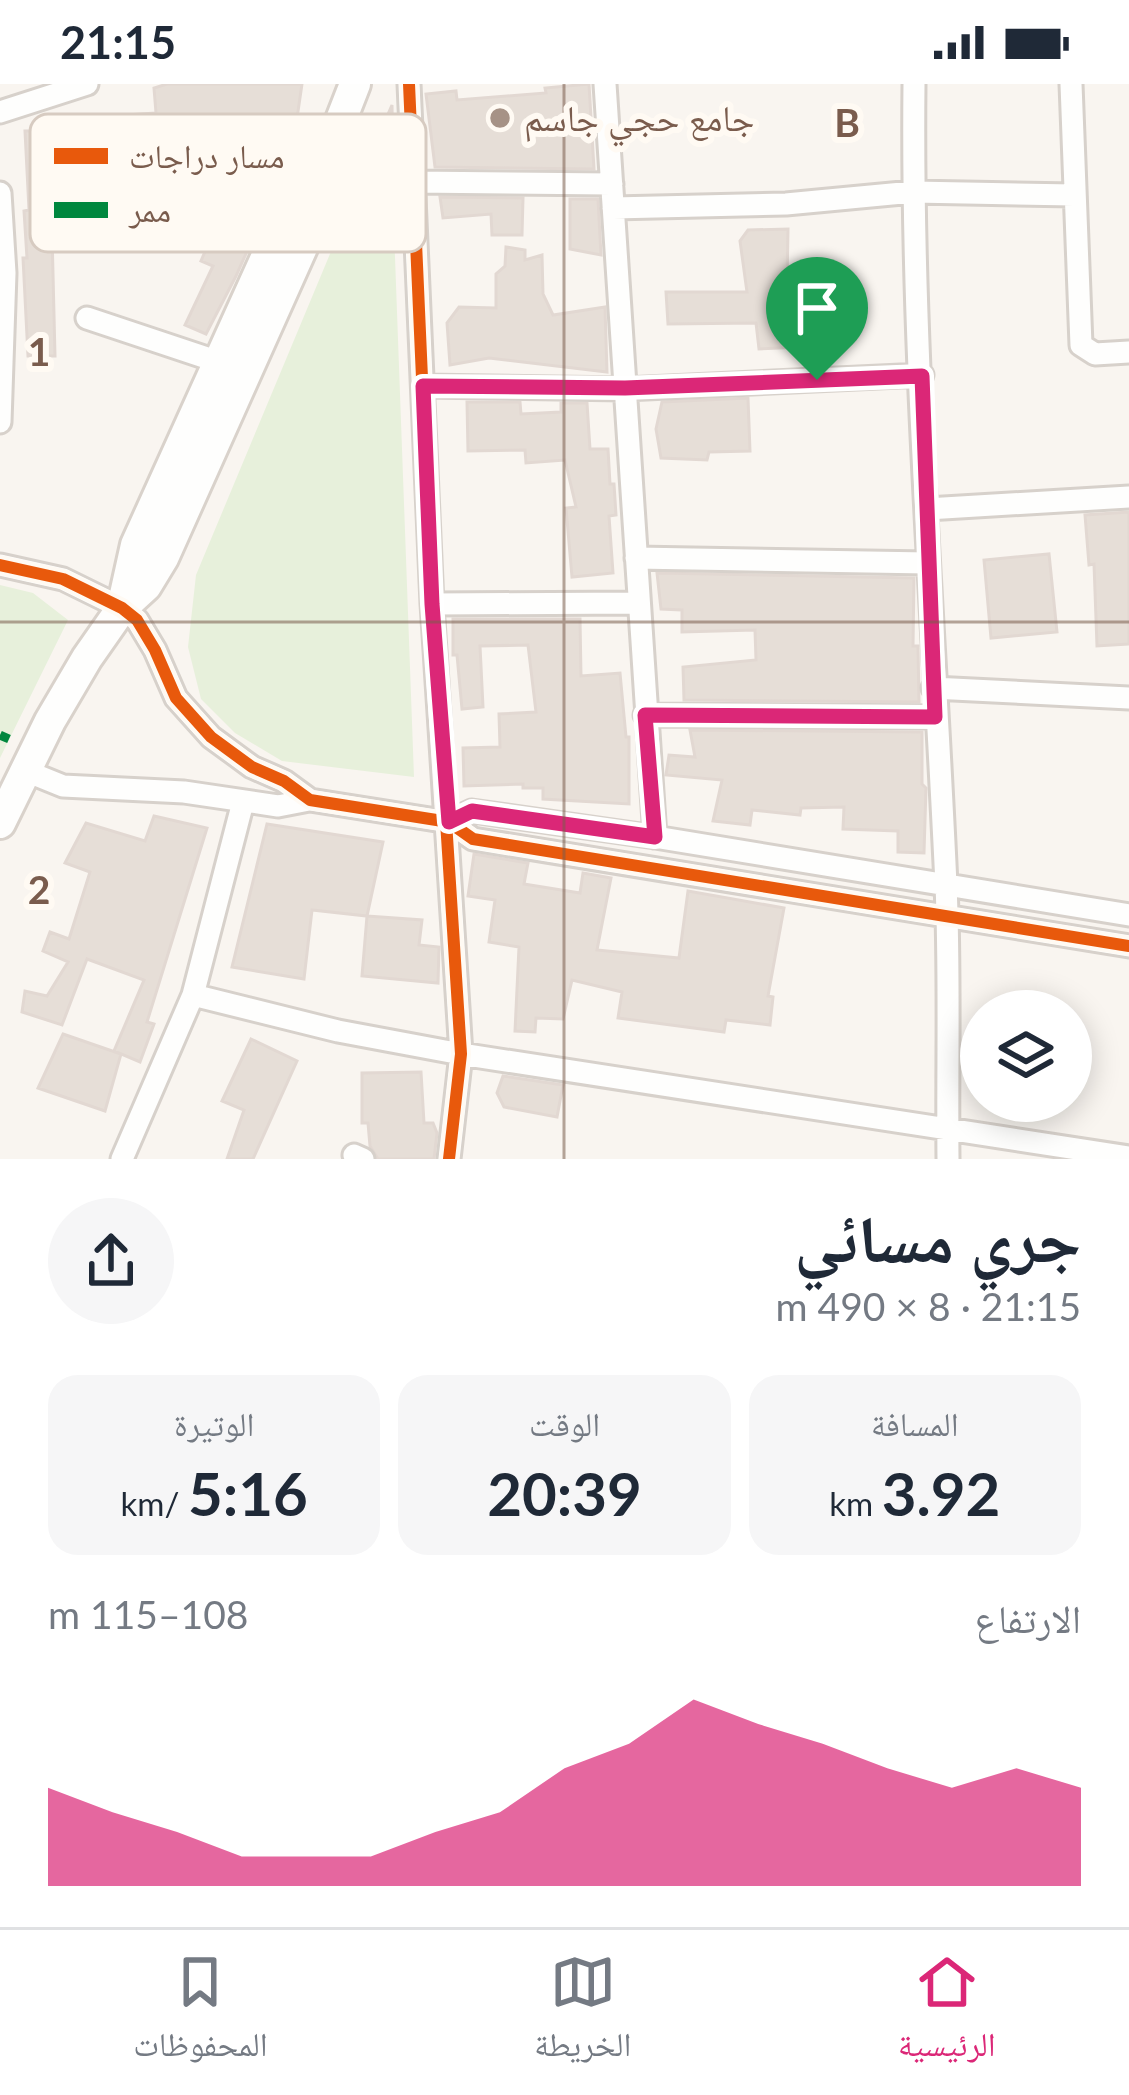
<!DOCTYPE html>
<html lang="ar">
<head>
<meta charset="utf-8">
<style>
	:root { --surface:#fff; --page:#f6f6f7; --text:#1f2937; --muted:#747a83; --line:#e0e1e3; --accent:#db2777 }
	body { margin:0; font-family:Lato,"Noto Naskh Arabic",sans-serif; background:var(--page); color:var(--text); direction:rtl; height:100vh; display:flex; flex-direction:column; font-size:45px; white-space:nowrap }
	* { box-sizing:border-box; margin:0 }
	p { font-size:39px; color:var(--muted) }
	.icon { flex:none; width:66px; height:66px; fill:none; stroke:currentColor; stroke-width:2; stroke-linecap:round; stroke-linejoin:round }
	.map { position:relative; height:1075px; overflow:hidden; direction:ltr }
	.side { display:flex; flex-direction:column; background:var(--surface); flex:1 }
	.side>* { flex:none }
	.tools { position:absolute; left:960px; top:906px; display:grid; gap:24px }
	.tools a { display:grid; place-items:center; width:132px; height:132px; border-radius:50%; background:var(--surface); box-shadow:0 6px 30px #0003; font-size:60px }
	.pin { position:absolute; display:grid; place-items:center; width:102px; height:102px; color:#fff; margin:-123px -51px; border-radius:50% 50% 50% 0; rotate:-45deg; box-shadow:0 0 12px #0007 }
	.pin .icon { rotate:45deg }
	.round { display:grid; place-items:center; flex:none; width:126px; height:126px; border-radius:63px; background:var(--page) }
	.head { display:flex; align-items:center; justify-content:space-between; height:204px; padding:0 48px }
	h1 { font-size:66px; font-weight:700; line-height:90px }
	.metrics { display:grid; grid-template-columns:repeat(3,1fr); gap:18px; height:204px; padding:12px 48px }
	.metrics div { display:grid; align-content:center; border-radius:30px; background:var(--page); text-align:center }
	.metrics b { font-size:60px; font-weight:700 }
	.metrics small { font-size:33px; font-weight:400 }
	.metrics p { font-size:33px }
	.chart { height:336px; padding:24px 48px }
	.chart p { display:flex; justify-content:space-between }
	.chart svg { width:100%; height:216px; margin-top:12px; fill:var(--accent); opacity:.7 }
	.status { display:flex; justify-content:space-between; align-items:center; height:84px; padding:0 60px; background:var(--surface); direction:ltr }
	.status svg { height:33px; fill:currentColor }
	.tab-bar { display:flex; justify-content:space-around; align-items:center; height:168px; border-top:3px solid var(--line); background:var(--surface); font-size:33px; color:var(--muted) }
	.tab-bar a { display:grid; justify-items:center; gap:6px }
	.tab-bar .active { color:var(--accent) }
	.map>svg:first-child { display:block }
	.green { fill:#e7f0db }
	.building { fill:#e6ded7; stroke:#e2d8d2; stroke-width:3 }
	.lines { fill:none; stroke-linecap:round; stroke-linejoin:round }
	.minor-casing { stroke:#d7d1cb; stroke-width:27 }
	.secondary-casing { stroke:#d9d2cb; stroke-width:36 }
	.minor { stroke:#fefefd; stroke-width:21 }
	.secondary { stroke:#fefefd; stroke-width:30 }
	.quiet { stroke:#00873e; stroke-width:9; stroke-dasharray:18 9; stroke-linecap:butt }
	.cycleway-casing { stroke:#fffaf3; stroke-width:20 }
	.cycleway { stroke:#e8590c; stroke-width:12 }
	.route-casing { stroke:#fff; stroke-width:24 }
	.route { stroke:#db2777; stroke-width:15 }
	.grid { fill:none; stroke:#7a5c4d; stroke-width:3; stroke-opacity:0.55 }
	.poi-dot { fill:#a69286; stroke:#fffaf3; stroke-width:4.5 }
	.labels { text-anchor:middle; stroke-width:12; stroke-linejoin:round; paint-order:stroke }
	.poi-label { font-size:36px; fill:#7a5c4d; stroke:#fffaf3; text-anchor:start }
	.key { fill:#fffaf3; stroke:#d7cbc1; stroke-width:3 }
	.key-label { font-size:33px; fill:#7a5c4d }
	.grid-label { font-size:39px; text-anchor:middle; font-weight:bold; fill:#7a5c4d; stroke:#fffaf3; stroke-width:12; stroke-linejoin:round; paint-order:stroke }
</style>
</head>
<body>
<div class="status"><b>21:15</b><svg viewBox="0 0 49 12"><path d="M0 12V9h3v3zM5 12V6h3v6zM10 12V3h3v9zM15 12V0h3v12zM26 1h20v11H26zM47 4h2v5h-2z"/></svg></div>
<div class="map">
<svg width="1129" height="1075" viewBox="0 0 1129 1075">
	<rect width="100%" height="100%" fill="#f9f5f0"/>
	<path class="green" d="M 365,86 L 392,91 L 414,693 L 282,677 L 235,649 L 201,615 L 188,563 L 196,491 Z
		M 0,501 L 33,509 L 68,536 L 0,674 Z"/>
	<path class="building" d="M 167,0 L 302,0 L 295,48 L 289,47 L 277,100 L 139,68 L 134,83 L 261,136 L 236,192 L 206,250 L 185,241 L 213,182 L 201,177 L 212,151 L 141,141 L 142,131 L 78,121 L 80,147 L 52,149 L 55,272 L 28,272 L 23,174 L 27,174 L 24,127 L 29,126 L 25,47 L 113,46 L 112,32 L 156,29 L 154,4 Z
		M 589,0 L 594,85 L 435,83 L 426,10 L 456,7 L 457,16 L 546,9 L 545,4 Z
		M 392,21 L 393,88 L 365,83 Z
		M 440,113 L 523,114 L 522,151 L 492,151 L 491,130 L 443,134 Z
		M 570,115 L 598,115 L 601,171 L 570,165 Z
		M 788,145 L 787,200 L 821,199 L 827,226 L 818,226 L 824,262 L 759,265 L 756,239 L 668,240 L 666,208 L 747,208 L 740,157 L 748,146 Z
		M 506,163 L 525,166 L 525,176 L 542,171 L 543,210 L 553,231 L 605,223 L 607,288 L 489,274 L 450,281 L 447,239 L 459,223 L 496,224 L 496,190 L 505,182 Z
		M 748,314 L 750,367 L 709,368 L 707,376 L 661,374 L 656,345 L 662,318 Z
		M 467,318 L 520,318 L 521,330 L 561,328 L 561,319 L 587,319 L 590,365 L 608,365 L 610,400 L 614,400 L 616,431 L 609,432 L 613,489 L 572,493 L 566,424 L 576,423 L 565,376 L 526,379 L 525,366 L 468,367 Z
		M 1129,428 L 1129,560 L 1097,562 L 1094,480 L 1089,481 L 1085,431 Z
		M 1049,470 L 1057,548 L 991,554 L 984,476 Z
		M 657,489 L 914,494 L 913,562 L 918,562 L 919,618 L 684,616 L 683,583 L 756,576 L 755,546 L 682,548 L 682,526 L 661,525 Z
		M 453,535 L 580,535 L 581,592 L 620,589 L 626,653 L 629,653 L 629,720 L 543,715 L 543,704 L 523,704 L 523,700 L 464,702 L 463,664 L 500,663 L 499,630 L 536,628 L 528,561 L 480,562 L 483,623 L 462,625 L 457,571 L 453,571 Z
		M 690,646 L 922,648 L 922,700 L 926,704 L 924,769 L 898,768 L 898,747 L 843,745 L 844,723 L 801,724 L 800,731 L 752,726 L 750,741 L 713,737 L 722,696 L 666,691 L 669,671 L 695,673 Z
		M 154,732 L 207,744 L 147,938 L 154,940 L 140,978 L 114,967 L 144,896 L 87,875 L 62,941 L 22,928 L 25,907 L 47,912 L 68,878 L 43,867 L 50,848 L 69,855 L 90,788 L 65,779 L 86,739 L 145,757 Z
		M 267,740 L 383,758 L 367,832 L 312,826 L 304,895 L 232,883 Z
		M 474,770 L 528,779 L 524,800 L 580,809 L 583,789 L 611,794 L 597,866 L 679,874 L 688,807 L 784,824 L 768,912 L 773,913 L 770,941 L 726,936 L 724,948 L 618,934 L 622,908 L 572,896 L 563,935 L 536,934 L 535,948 L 515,947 L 519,863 L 489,858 L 495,816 L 468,812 Z
		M 367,832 L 422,836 L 419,861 L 439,863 L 438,899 L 362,892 Z
		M 63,950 L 121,970 L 105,1027 L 38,1004 Z
		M 251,955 L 297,977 L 253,1075 L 227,1075 L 244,1026 L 222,1017 Z
		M 421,988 L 424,1039 L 433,1039 L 437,1049 L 434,1075 L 378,1075 L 370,1062 L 368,1039 L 362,1039 L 362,989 Z
		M 503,992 L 563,1001 L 557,1033 L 504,1023 L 497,1009 Z"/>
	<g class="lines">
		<defs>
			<path id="minor" d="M 409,0 L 432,520 L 461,970 L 449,1075
				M 605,0 L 655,753
				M 914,0 C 911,267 934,535 946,801 C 950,892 947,984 948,1075
				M 1071,0 L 1081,261 L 1095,270 L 1129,268
				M 0,28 L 87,0
				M 413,98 L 612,100
				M 0,109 L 5,189 L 0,338
				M 613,124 L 786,120 L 913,108 L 1074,111
				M 87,234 L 219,278
				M 423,302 L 625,305 L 922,291
				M 927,425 L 1129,413
				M 636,474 L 928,479
				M 0,481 L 63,495 L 122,524 L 137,536 L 155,566 L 176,614 L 211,653 L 252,683 L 284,697 L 310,716 L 449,738 L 473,755 L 1129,862
				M 432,520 L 637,519
				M 933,604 L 1129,614
				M 645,631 L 935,633
				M 26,687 L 63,702 L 184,708 L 278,722 L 309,716
				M 449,738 L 472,727 L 655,753 L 1129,831
				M 193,911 L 338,947 L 461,970 L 1129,1073
				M 354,1071 L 363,1075
				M 122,1075 L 193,911 L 243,718"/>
			<path id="secondary" d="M 122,524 L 136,461 L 303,92 L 332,59
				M 0,739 L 50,637 L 87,574 L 122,524 L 146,502 L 163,474 L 330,101 L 332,59 L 355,0"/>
		</defs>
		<use href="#minor" class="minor-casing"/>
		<use href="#secondary" class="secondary-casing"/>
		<use href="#minor" class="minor"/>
		<use href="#secondary" class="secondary"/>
		<path class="quiet" d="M 0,651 L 9,655"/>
		<defs>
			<path id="cycleway" d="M 409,0 L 432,520 L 461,970 L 449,1075
				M 0,481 L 63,495 L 122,524 L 137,536 L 155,566 L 176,614 L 211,653 L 252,683 L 284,697 L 310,716 L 449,738 L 473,755 L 1129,862"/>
		</defs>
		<use href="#cycleway" class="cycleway-casing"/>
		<use href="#cycleway" class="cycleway"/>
	</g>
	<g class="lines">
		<defs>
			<path id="route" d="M 922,292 L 935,633 L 645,631 L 655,753 L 472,727 L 449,738 L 432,520 L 423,302 L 625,304 Z"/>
		</defs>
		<use href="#route" class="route-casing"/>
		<use href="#route" class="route"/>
	</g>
	<path class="grid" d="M 564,0 L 564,1075M 0,538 L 1129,538"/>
	<circle class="poi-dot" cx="500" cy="34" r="12"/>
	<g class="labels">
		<g class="poi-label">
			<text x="524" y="47">جامع حجي جاسم</text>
		</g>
	</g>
	<rect x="30" y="30" width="396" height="138" rx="18" class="key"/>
	<rect x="54" y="64" width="54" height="16" fill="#e8590c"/>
	<rect x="54" y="118" width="54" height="16" fill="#00873e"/>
	<g class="key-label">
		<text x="129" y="84">مسار دراجات</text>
		<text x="129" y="138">ممر</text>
	</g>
	<g class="grid-label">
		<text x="847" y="53">B</text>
		<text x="39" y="282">1</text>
		<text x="39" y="820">2</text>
	</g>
</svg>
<div class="tools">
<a><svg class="icon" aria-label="layers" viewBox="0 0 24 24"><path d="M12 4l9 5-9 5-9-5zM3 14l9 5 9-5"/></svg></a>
</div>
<div class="pin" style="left:817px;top:296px;background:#1e9e55"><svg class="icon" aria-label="arrive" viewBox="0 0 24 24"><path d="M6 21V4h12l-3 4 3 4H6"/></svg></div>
</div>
<section class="side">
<div class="head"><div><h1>جري مسائي</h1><p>21:15 · 8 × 490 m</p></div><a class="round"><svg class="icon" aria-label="share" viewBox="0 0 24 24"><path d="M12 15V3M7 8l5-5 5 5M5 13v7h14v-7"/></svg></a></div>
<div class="metrics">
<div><p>المسافة</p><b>3.92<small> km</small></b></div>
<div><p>الوقت</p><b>20:39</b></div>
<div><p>الوتيرة</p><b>5:16<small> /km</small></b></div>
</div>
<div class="chart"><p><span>الارتفاع</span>108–115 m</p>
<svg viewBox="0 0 160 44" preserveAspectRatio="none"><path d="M0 44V24L10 29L20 33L30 38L40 38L50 38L60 33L70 29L80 20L90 15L100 6L110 11L120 15L130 20L140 24L150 20L160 24V44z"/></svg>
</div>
</section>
<nav class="tab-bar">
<a class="active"><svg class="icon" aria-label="home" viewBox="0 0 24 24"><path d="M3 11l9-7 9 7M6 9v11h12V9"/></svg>الرئيسية</a>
<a><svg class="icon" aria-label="map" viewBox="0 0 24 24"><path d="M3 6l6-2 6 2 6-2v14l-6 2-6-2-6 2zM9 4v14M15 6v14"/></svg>الخريطة</a>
<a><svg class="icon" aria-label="saved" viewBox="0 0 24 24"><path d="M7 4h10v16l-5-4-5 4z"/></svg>المحفوظات</a>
</nav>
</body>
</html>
